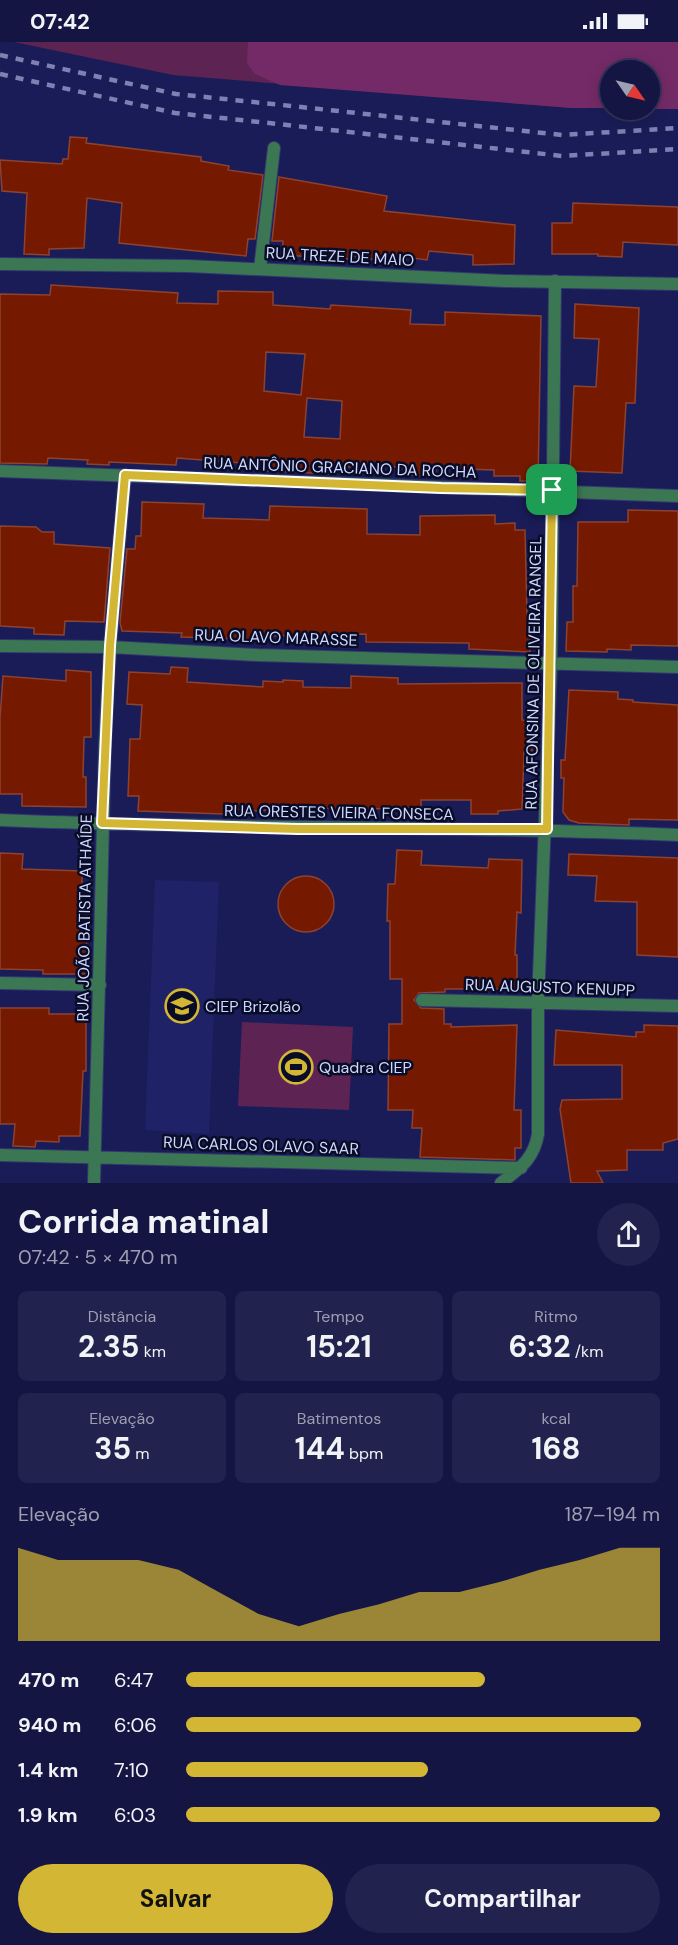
<!DOCTYPE html>
<html lang="pt">
<head>
<meta charset="utf-8">
<style>
	:root { --surface:#141542; --page:#21224d; --text:#f1f3f6; --muted:#9d9fb2; --line:#33345b; --accent:#d4b635 }
	body { margin:0; font-family:"DM Sans",sans-serif; background:var(--page); color:var(--text); height:100vh; display:flex; flex-direction:column; font-size:22px; white-space:nowrap }
	* { box-sizing:border-box; margin:0 }
	p { font-size:20px; color:var(--muted) }
	.icon { flex:none; width:33px; height:33px; fill:none; stroke:currentColor; stroke-width:2; stroke-linecap:round; stroke-linejoin:round }
	.map { position:relative; height:1141px; overflow:hidden }
	.panel { display:flex; flex-direction:column; background:var(--surface); flex:1 }
	.panel>* { flex:none }
	.needle { width:39px; rotate:124deg }
	.controls { position:absolute; left:600px; top:18px; display:grid; gap:12px }
	.controls a { display:grid; place-items:center; width:60px; height:60px; border-radius:50%; background:var(--surface); box-shadow:0 3px 15px #0003,0 0 0 2px var(--line); font-size:30px }
	.pin { position:absolute; display:grid; place-items:center; width:51px; height:51px; color:#fff; margin:-26px; border-radius:12px; box-shadow:0 3px 9px #0006 }
	.round { display:grid; place-items:center; flex:none; width:63px; height:63px; border-radius:32px; background:var(--page) }
	.overview { display:flex; align-items:center; justify-content:space-between; height:102px; padding:0 18px }
	h1 { font-size:33px; font-weight:700; line-height:45px }
	.figures { display:grid; grid-template-columns:repeat(3,1fr); gap:9px; height:102px; padding:6px 18px }
	.figures div { display:grid; align-content:center; border-radius:9px; background:var(--page); text-align:center }
	.figures b { font-size:30px; font-weight:700 }
	.figures small { font-size:16px; font-weight:400 }
	.figures p { font-size:16px }
	.chart { height:168px; padding:12px 18px }
	.chart p { display:flex; justify-content:space-between }
	.chart svg { width:100%; height:108px; margin-top:6px; fill:var(--accent); opacity:.7 }
	.cta { display:flex; gap:12px; margin-top:auto; padding:12px 18px }
	.cta a { flex:1; height:69px; border-radius:36px; background:var(--accent); color:#111; font-size:24px; font-weight:700; line-height:69px; text-align:center }
	.cta a+a { background:var(--page); color:var(--text) }
	ul { padding:0 18px; list-style:none; font-size:20px }
	li { display:grid; grid-template-columns:96px 72px 1fr; align-items:center; height:45px }
	li i { height:15px; border-radius:8px; background:var(--accent) }
	.status { display:flex; justify-content:space-between; align-items:center; height:42px; padding:0 30px; background:var(--surface); direction:ltr }
	.status svg { height:16px; fill:currentColor }
	.map>svg:first-child { display:block }
	.built { fill:#1f2266 }
	.green { fill:#5d2453 }
	.forest { fill:#742a67 }
	.building { fill:#751a01; stroke:#8d4230; stroke-width:1.5; fill-rule:evenodd }
	.lines { fill:none; stroke-linecap:round; stroke-linejoin:round }
	.street-casing { stroke:#33366f; stroke-width:14 }
	.street { stroke:#3c7753; stroke-width:12 }
	.rail { stroke:#7d82b2; stroke-width:4.5; stroke-dasharray:8 8; stroke-linecap:butt }
	.route-casing { stroke:#fff; stroke-width:12 }
	.route { stroke:#d4b635; stroke-width:8 }
	.labels { text-anchor:middle; stroke-width:5; stroke-linejoin:round; paint-order:stroke }
	.street-label { font-size:16px; fill:#ced7fd; stroke:#090c26 }
	.poi-label { font-size:16px; fill:#ced7fd; stroke:#090c26; text-anchor:start }
</style>
</head>
<body>
<div class="status"><b>07:42</b><svg viewBox="0 0 49 12"><path d="M0 12V9h3v3zM5 12V6h3v6zM10 12V3h3v9zM15 12V0h3v12zM26 1h20v11H26zM47 4h2v5h-2z"/></svg></div>
<div class="map">
<svg width="678" height="1141" viewBox="0 0 678 1141">
	<rect width="100%" height="100%" fill="#1a1c58"/>
	<path class="built" d="M 155,838 L 219,840 L 209,1092 L 145,1088 Z"/>
	<path class="green" d="M 14,0 L 678,0 L 678,67 L 650,67 L 650,28 L 610,28 L 610,66 L 572,66 L 173,33 Z
		M 242,980 L 353,985 L 349,1068 L 238,1064 Z"/>
	<path class="forest" d="M 248,0 L 678,0 L 678,67 L 650,67 L 650,28 L 610,28 L 610,66 L 572,66 L 280,43 L 255,32 L 247,21 Z"/>
	<path class="building" d="M 70,95 L 87,96 L 86,101 L 201,115 L 201,119 L 229,124 L 228,128 L 263,133 L 255,197 L 248,197 L 246,214 L 119,201 L 122,161 L 87,156 L 84,206 L 49,207 L 49,213 L 24,212 L 27,151 L 2,149 L 0,118 L 62,122 L 63,117 L 68,117 Z
		M 279,135 L 387,154 L 384,169 L 515,183 L 514,222 L 473,223 L 473,213 L 429,209 L 427,218 L 406,215 L 406,218 L 397,217 L 396,221 L 352,214 L 351,217 L 282,213 L 283,199 L 272,199 Z
		M 573,161 L 678,165 L 678,203 L 623,200 L 622,215 L 598,214 L 598,212 L 552,212 L 552,181 L 572,181 Z
		M 51,243 L 178,251 L 177,261 L 218,262 L 218,249 L 273,250 L 273,263 L 330,267 L 331,263 L 411,268 L 410,282 L 445,283 L 445,270 L 541,274 L 538,439 L 520,439 L 520,434 L 494,434 L 494,428 L 436,426 L 435,435 L 408,433 L 409,426 L 370,423 L 370,426 L 333,424 L 333,432 L 268,429 L 268,423 L 177,416 L 176,423 L 109,420 L 109,423 L 87,422 L 88,418 L 48,416 L 47,422 L 0,421 L 0,252 L 50,253 ZM 266,310 L 305,312 L 301,353 L 264,349 ZM 307,356 L 342,359 L 340,397 L 304,395 Z
		M 575,262 L 639,266 L 635,361 L 626,361 L 622,431 L 570,429 L 574,344 L 596,345 L 599,297 L 574,296 Z
		M 142,460 L 204,462 L 203,476 L 269,478 L 270,464 L 367,467 L 367,492 L 420,493 L 420,474 L 495,473 L 495,482 L 515,481 L 515,488 L 525,488 L 527,573 L 531,573 L 530,610 L 469,607 L 469,601 L 366,600 L 366,592 L 267,594 L 267,598 L 181,595 L 182,591 L 122,589 L 120,581 L 127,507 L 135,507 L 136,494 L 141,494 Z
		M 628,468 L 678,469 L 678,604 L 631,603 L 631,608 L 607,607 L 607,610 L 566,609 L 567,580 L 573,580 L 573,544 L 577,544 L 578,480 L 628,480 Z
		M 0,484 L 36,485 L 42,490 L 54,490 L 54,502 L 110,506 L 104,580 L 65,579 L 64,593 L 34,592 L 34,586 L 0,584 Z
		M 171,625 L 188,626 L 187,640 L 263,645 L 263,639 L 283,640 L 283,638 L 303,639 L 303,645 L 351,646 L 351,634 L 398,636 L 398,642 L 522,641 L 522,678 L 533,679 L 532,710 L 524,710 L 522,767 L 498,769 L 498,772 L 471,772 L 471,758 L 421,758 L 421,766 L 361,767 L 361,769 L 294,764 L 272,765 L 272,767 L 259,769 L 224,766 L 224,772 L 138,769 L 139,754 L 128,754 L 129,728 L 130,697 L 140,697 L 142,663 L 127,662 L 129,630 L 170,632 Z
		M 66,628 L 91,630 L 91,695 L 84,695 L 83,735 L 86,735 L 86,765 L 22,764 L 22,752 L 0,752 L 0,676 L 3,634 L 66,639 Z
		M 569,648 L 618,650 L 618,657 L 633,658 L 633,660 L 678,663 L 678,778 L 629,777 L 629,783 L 579,781 L 569,778 L 563,770 L 564,736 L 561,736 L 561,718 L 565,718 Z
		M 397,808 L 422,809 L 421,823 L 488,826 L 489,817 L 522,818 L 521,871 L 517,870 L 515,913 L 517,913 L 517,947 L 445,947 L 445,950 L 419,951 L 414,958 L 421,966 L 444,967 L 444,982 L 451,982 L 451,985 L 517,983 L 514,1068 L 521,1068 L 521,1106 L 515,1106 L 515,1118 L 420,1115 L 422,1086 L 412,1086 L 413,1068 L 388,1068 L 389,982 L 402,982 L 402,937 L 390,937 L 390,879 L 387,879 L 388,842 L 395,842 Z
		M 0,811 L 23,812 L 22,827 L 82,829 L 82,870 L 86,870 L 87,932 L 43,932 L 43,928 L 0,927 Z
		M 569,812 L 678,816 L 678,915 L 637,913 L 637,860 L 595,859 L 597,834 L 568,833 Z
		M278 862a28 28 0 1 1 56 0a28 28 0 1 1-56 0Z
		M 0,966 L 49,966 L 49,972 L 86,972 L 86,1029 L 83,1029 L 80,1094 L 59,1094 L 59,1100 L 36,1099 L 35,1105 L 13,1104 L 15,1082 L 0,1082 Z
		M 644,983 L 678,984 L 678,1097 L 663,1101 L 663,1108 L 627,1108 L 627,1128 L 597,1129 L 603,1141 L 571,1141 L 560,1067 L 562,1058 L 622,1057 L 622,1023 L 554,1023 L 556,988 L 636,995 L 636,990 L 644,990 Z"/>
	<g class="lines">
		<defs>
			<path id="street" d="M 0,222 L 189,224 L 505,239 L 678,242
				M 260,227 L 274,106
				M 0,429 L 678,454
				M 0,604 L 110,605 L 257,613 L 678,625
				M 0,778 C 226,788 452,783 678,793
				M 0,941 L 100,943
				M 422,958 L 678,964
				M 0,1113 L 521,1126
				M 94,1141 L 105,702 L 110,605 L 125,433
				M 501,1141 C 520,1126 534,1117 538,1092 L 538,960 L 551,621 L 555,239"/>
		</defs>
		<use href="#street" class="street-casing"/>
		<use href="#street" class="street"/>
		<path class="rail" d="M 0,13 L 176,52 L 282,63 L 562,93 L 678,86
			M 0,32 L 175,71 L 278,82 L 562,114 L 678,107"/>
	</g>
	<g class="lines">
		<defs>
			<path id="route" d="M 125,433 L 441,446 L 552,448 L 547,787 L 298,787 L 102,781 L 110,604 Z"/>
		</defs>
		<use href="#route" class="route-casing"/>
		<use href="#route" class="route"/>
	</g>
	<defs>
		<symbol id="school-ring" viewBox="-11 -11 22 22"><circle r="9.5" fill="#090c26" stroke="#d4b635" stroke-width="1.5"/><path d="M0-5L7-2L0 1L-7-2ZM-4 1L0 2.5L4 1V4Q0 6-4 4Z" fill="#d4b635"/></symbol>
		<symbol id="stadium-ring" viewBox="-11 -11 22 22"><circle r="9.5" fill="#090c26" stroke="#d4b635" stroke-width="1.5"/><path d="M0-5a6.5 5 0 1 0 0 10a6.5 5 0 1 0 0-10ZM-3.5-1.8h7v3.6h-7Z" fill="#d4b635"/></symbol>
	</defs>
	<g fill-rule="evenodd">
		<use href="#school-ring" x="163" y="945" width="38" height="38"/>
		<use href="#stadium-ring" x="277" y="1006" width="38" height="38"/>
	</g>
	<g class="labels">
		<g class="street-label">
			<text transform="translate(340 214) rotate(3)" y="6">RUA TREZE DE MAIO</text>
			<text transform="translate(340 425) rotate(2)" y="6">RUA ANTÔNIO GRACIANO DA ROCHA</text>
			<text transform="translate(276 595) rotate(2)" y="6">RUA OLAVO MARASSE</text>
			<text transform="translate(533 631) rotate(-89)" y="6">RUA AFONSINA DE OLIVEIRA RANGEL</text>
			<text transform="translate(339 770) rotate(1)" y="6">RUA ORESTES VIEIRA FONSECA</text>
			<text transform="translate(84 876) rotate(-89)" y="6">RUA JOÃO BATISTA ATHAÍDE</text>
			<text transform="translate(550 945) rotate(2)" y="6">RUA AUGUSTO KENUPP</text>
			<text transform="translate(261 1103) rotate(2)" y="6">RUA CARLOS OLAVO SAAR</text>
		</g>
		<g class="poi-label">
			<text x="205" y="970">CIEP Brizolão</text>
			<text x="319" y="1031">Quadra CIEP</text>
		</g>
	</g>
</svg>
<div class="controls">
<a><svg class="needle" viewBox="-14 -14 28 28"><path d="M0-13l5 13h-10z" fill="#e53935"/><path d="M0 13l5-13h-10z" fill="#9d9fb2"/></svg></a>
</div>
<div class="pin" style="left:552px;top:448px;background:#1e9e55"><svg class="icon" aria-label="arrive" viewBox="0 0 24 24"><path d="M6 21V4h12l-3 4 3 4H6"/></svg></div>
</div>
<section class="panel">
<div class="overview"><div><h1>Corrida matinal</h1><p>07:42 · 5 × 470 m</p></div><a class="round"><svg class="icon" aria-label="share" viewBox="0 0 24 24"><path d="M12 15V3M7 8l5-5 5 5M5 13v7h14v-7"/></svg></a></div>
<div class="figures">
<div><p>Distância</p><b>2.35<small> km</small></b></div>
<div><p>Tempo</p><b>15:21</b></div>
<div><p>Ritmo</p><b>6:32<small> /km</small></b></div>
</div>
<div class="figures">
<div><p>Elevação</p><b>35<small> m</small></b></div>
<div><p>Batimentos</p><b>144<small> bpm</small></b></div>
<div><p>kcal</p><b>168</b></div>
</div>
<div class="chart"><p><span>Elevação</span>187–194 m</p>
<svg viewBox="0 0 160 44" preserveAspectRatio="none"><path d="M0 44V6L10 11L20 11L30 11L40 15L50 24L60 33L70 38L80 33L90 29L100 24L110 24L120 20L130 15L140 11L150 6L160 6V44z"/></svg>
</div>
<ul>
<li><b>470 m</b>6:47<i style="width:63%"></i></li>
<li><b>940 m</b>6:06<i style="width:96%"></i></li>
<li><b>1.4 km</b>7:10<i style="width:51%"></i></li>
<li><b>1.9 km</b>6:03<i style="width:100%"></i></li>
</ul>
<div class="cta"><a>Salvar</a><a>Compartilhar</a></div>
</section>
</body>
</html>
